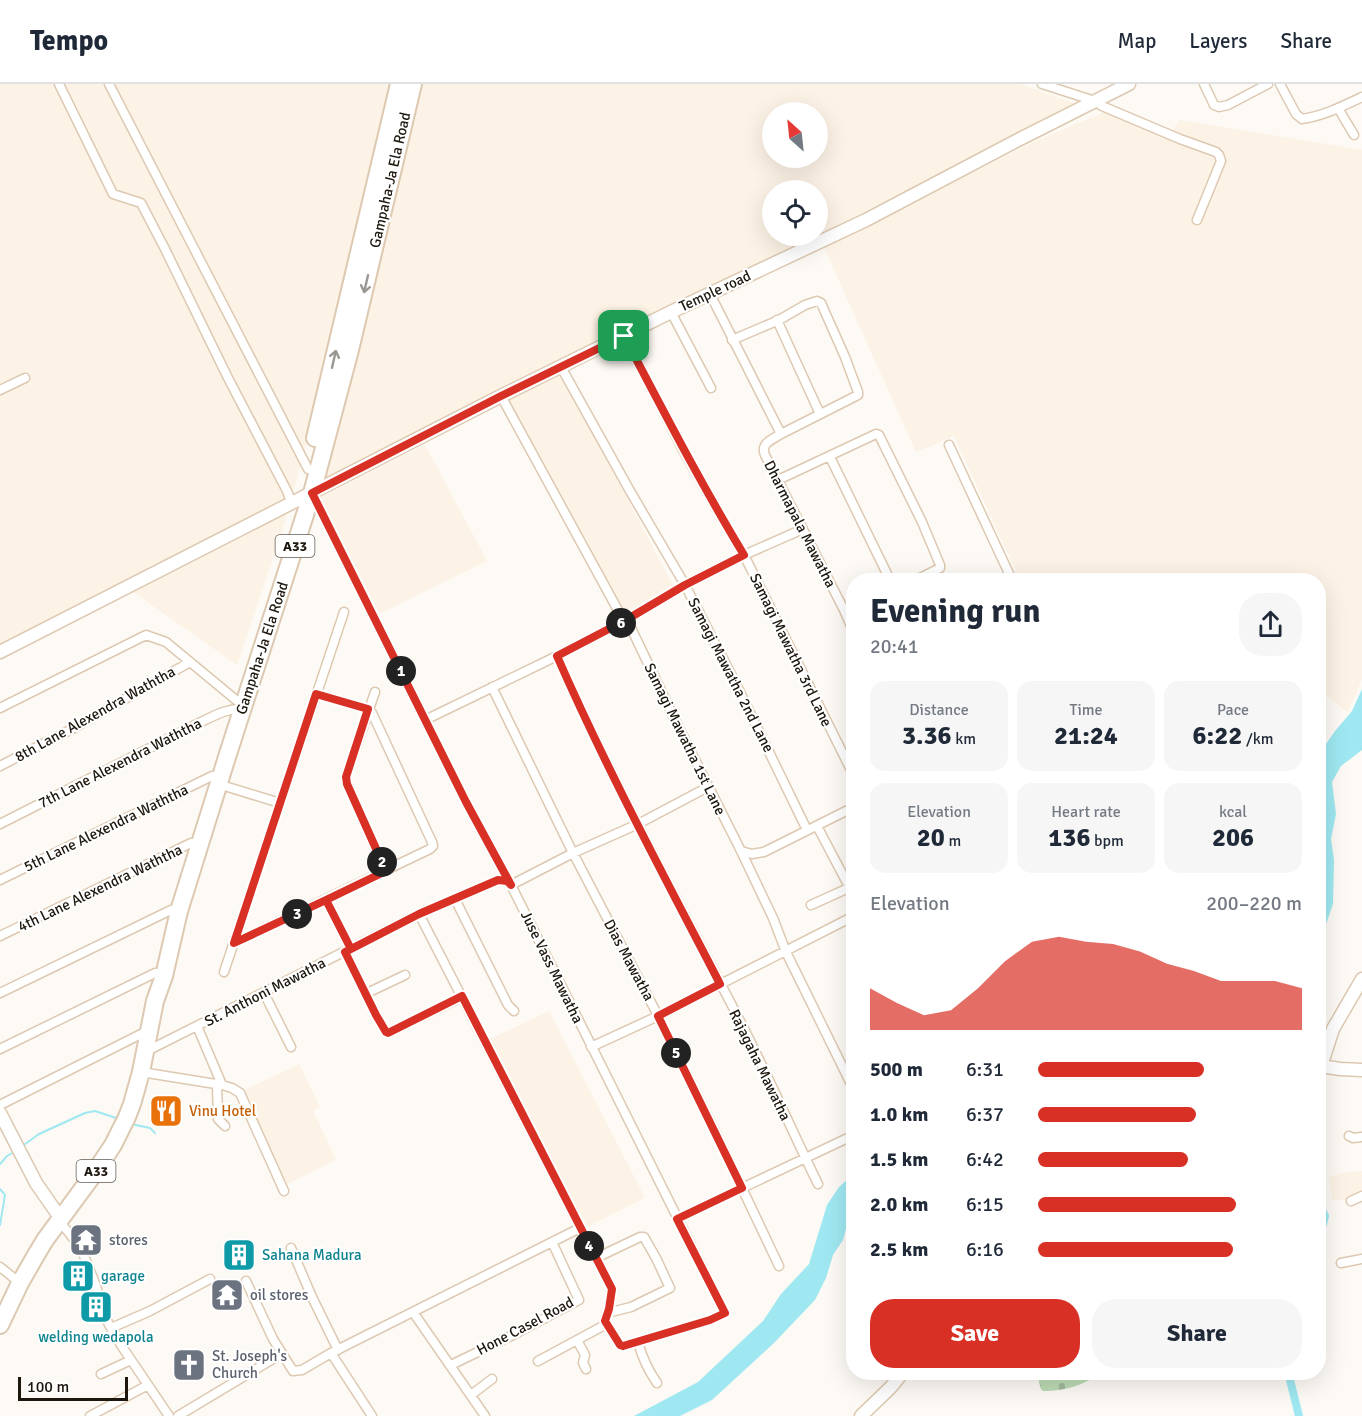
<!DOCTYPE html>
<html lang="en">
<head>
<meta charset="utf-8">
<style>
	:root { --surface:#fff; --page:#f6f6f7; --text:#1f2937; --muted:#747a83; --line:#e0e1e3; --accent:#d93025 }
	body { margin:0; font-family:Signika,sans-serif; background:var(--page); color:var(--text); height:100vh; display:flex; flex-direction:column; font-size:22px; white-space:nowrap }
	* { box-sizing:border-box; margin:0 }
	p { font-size:20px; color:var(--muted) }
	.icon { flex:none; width:33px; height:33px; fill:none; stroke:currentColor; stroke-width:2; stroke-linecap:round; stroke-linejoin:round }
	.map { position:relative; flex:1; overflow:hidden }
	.side { position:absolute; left:846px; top:489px; width:480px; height:807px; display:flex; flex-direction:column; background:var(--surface); border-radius:24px; box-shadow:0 6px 24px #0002 }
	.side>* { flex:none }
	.needle { width:39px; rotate:333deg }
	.buttons { position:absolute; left:762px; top:18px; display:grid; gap:12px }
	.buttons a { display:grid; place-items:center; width:66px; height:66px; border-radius:50%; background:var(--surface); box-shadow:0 6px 24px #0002; font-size:30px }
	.scale { position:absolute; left:18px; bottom:15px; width:110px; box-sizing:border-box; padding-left:6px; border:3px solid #1e170e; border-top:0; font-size:16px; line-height:21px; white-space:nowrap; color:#1e170e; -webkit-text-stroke:4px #fff; paint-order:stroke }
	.pin { position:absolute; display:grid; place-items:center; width:51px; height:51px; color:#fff; margin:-26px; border-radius:12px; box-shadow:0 3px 9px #0006 }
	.km { position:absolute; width:30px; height:30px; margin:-15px; border-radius:50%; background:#222; color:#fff; font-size:16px; line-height:30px; text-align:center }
	.round { display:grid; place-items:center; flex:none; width:63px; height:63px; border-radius:24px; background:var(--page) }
	.head { display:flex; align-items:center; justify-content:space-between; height:102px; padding:0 24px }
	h1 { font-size:33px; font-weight:700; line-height:45px }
	.stats { display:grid; grid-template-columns:repeat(3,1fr); gap:9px; height:102px; padding:6px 24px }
	.stats div { display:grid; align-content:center; border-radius:15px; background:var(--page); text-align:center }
	.stats b { font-size:26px; font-weight:700 }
	.stats small { font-size:16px; font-weight:400 }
	.stats p { font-size:16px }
	.chart { height:168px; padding:12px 24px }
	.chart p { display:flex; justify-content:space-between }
	.chart svg { width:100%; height:108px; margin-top:6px; fill:var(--accent); opacity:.7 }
	.primary-button { display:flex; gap:12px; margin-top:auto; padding:12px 24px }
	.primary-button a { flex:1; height:69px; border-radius:24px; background:var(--accent); color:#fff; font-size:24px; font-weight:700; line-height:69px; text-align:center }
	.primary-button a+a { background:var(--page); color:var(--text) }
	ul { padding:0 24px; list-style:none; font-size:20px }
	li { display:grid; grid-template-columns:96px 72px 1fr; align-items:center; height:45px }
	li i { height:15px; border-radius:8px; background:var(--accent) }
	header { display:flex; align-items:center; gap:36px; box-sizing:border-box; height:84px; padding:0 30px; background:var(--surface); border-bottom:2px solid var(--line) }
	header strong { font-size:28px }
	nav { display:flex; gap:33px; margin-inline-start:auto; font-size:21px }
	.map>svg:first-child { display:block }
	.built { fill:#fcf2e5; fill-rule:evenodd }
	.cemetery { fill:url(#cemetery-stones) }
	.water { fill:#9fe8f1 }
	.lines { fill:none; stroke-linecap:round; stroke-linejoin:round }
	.stream { stroke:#9fe8f1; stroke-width:2 }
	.canal { stroke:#9fe8f1; stroke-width:8 }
	.street-casing { stroke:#ddc9b1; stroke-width:11 }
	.secondary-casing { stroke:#ddc9b1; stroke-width:15 }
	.highway-casing { stroke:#ddc9b1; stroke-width:20 }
	.street { stroke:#fff; stroke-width:8 }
	.secondary { stroke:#fff; stroke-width:12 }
	.highway { stroke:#fff; stroke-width:16 }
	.oneway { stroke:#9a9793 }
	.route-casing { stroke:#fff; stroke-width:12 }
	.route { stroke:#d93025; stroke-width:8 }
	.labels { text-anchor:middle; stroke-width:4.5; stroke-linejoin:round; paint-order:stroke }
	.shield { fill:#fff; stroke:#625d56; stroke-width:1.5 }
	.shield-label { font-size:14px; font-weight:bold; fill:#1e170e }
	.street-label { font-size:15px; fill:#1e170e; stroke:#fff }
	.food-label { font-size:15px; fill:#c56008; stroke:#fff; text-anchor:start }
	.worship-label { font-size:15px; fill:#5b616d; stroke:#fff; text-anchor:start }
	.culture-label { font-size:15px; fill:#0d838f; stroke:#fff; text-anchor:start }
</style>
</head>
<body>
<header>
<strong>Tempo</strong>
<nav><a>Map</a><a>Layers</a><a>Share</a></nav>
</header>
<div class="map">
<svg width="1362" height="1332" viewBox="0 0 1362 1332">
	<defs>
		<pattern id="cemetery-stones" width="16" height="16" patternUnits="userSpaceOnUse" patternTransform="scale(1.5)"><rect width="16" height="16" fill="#bcdab4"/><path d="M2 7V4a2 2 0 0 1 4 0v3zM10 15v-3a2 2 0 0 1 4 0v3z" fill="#a1ba9a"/></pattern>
	</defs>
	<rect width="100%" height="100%" fill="#fdf9f4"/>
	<path class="built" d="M 0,0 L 393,0 L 303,373 L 284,441 L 237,581 L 122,500 L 0,562 Z
		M 422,0 L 1020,0 L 1082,22 L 893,113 L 818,151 L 818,106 L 772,106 L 772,152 L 816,152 L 333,397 L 322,395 L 336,352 ZM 772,28 L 818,28 L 818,74 L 772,74 Z
		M 1107,27 L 1168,52 L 1180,36 L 1362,66 L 1362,595 L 1348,628 L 1319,607 L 1318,496 L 1020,496 L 954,352 L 916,368 L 824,163 L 1038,56 Z
		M 559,286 L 675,505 L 623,533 L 516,331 L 504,315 Z
		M 425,361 L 487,477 L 379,530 L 319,414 Z
		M 549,927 L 645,1114 L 585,1144 L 489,956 Z
		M 299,980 L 320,1023 L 313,1027 L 336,1076 L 285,1101 L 241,1008 Z
		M 1362,1087 L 1362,1108 L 1355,1108 L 1355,1114 L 1349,1116 L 1332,1116 L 1329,1095 L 1330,1093 L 1345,1088 Z"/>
	<path class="cemetery" d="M 1098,1288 L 1098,1291 C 1083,1301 1066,1306 1048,1307 L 1043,1307 L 1041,1305 L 1039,1298 L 1038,1289 Z"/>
	<path class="water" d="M 1362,605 L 1362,666 L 1341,682 L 1332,698 L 1336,730 L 1331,755 L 1334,776 L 1333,820 L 1326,840 L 1319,855 L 1319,670 L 1335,647 L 1352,627 Z
		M 853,1094 L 853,1134 L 848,1137 L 843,1156 L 833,1171 L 826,1194 L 815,1216 L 774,1259 L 712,1316 L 680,1332 L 634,1332 L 698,1298 L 763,1237 L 781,1210 L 809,1180 L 827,1121 L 839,1103 L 848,1095 Z"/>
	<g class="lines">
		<path class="stream" d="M 131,1040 L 150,1044 L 155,1049
			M 21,1063 L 39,1050 L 85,1029 L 95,1027 L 119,1035
			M 0,1080 L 7,1072 L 14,1068
			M 0,1105 L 5,1111 L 0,1141"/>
		<path class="canal" d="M 1318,1118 L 1325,1132 L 1323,1140 L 1318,1143
			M 1288,1288 L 1299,1332"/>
		<defs>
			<path id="street" d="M 59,0 L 113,110 L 141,119 L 165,165 L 227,292 L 287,407 L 292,420
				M 109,0 L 308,385
				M 1042,0 L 1095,17 L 1102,22 L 1180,55 L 1216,68 L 1219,71 L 1221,77 L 1197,136
				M 1204,0 L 1214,21 L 1219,23 L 1228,21 L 1268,0
				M 1280,0 L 1296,30 L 1302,35 C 1323,32 1343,22 1362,13
				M 1338,24 L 1354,51
				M 710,210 L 781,350 C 772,356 760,359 765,371 L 844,526 L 854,549
				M 671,228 L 711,304
				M 777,236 L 820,330
				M 624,251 L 683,366 L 717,426 L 747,477 L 854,692
				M 732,256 L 779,236 L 805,221 L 817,217 L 821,219 L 845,273 L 858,308 L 858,311 L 781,350
				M 561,283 L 630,407 L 685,501 L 735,598 L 807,746
				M 0,306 L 25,294
				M 501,312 L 620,530 L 631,544 L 677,640 L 741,767 L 773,834 L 786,868 L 854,1006
				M 949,361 L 1012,496
				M 830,373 L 890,496
				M 778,396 L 876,350 L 879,351 L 922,438 L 940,481 L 940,484 L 916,496
				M 313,411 L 466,718 L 511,801 L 725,1229 L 710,1236 L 623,1262 L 620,1261 L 605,1237
				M 557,572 C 612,696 677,815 739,935 C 767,989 791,1045 818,1100
				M 492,603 L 573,769 L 655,926 L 712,1041 L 779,1182
				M 375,608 L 346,693 L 347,700 L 386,787
				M 0,624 L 146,551 L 166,558 L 236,616 L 244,619
				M 425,636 L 557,572 L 626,536 L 685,501 L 744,471 L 803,445
				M 0,682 L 74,644 L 190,578
				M 218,700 L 280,719
				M 0,740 L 201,638 C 214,632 227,624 242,625
				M 817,742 L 854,812
				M 741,767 L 752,770 L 764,768 L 854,723
				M 0,796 L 212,692
				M 511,801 L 573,769 L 638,740 L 708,703
				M 455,815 L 508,921 L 514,927
				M 326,816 L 351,865
				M 811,821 L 853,802
				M 419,830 L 612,1205 L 609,1225 L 603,1242 L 538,1277
				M 0,852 L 191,759 L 200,759
				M 234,859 L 430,765 L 433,762 L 432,758 L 372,629 L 368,625 L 316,610
				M 345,868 L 376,931 L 386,948 L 388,949 L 462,913
				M 224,888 L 344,528
				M 853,898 L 854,898
				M 0,909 L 171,826
				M 264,909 L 291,963
				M 365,910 L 405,891
				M 197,942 L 222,1001
				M 591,963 L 658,932 L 854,832
				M 0,965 L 155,889
				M 145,968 L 419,830 L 498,796 L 507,797 L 511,800
				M 141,988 L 222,1001 L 232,1004 L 240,1009 L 284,1107
				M 217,1000 L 218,1035 L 225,1042
				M 0,1021 L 149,946
				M 1349,1052 L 1353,1054 L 1362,1053
				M 1351,1117 L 1362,1112
				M 677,1135 L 854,1051
				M 59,1137 L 70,1150 L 82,1167 L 95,1199 L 106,1235 L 111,1244 L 121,1261 L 169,1332
				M 291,1164 L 312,1213 L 338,1266
				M 596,1174 L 640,1153 L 644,1153 L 656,1174 L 670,1204 L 631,1223 L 607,1229
				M 1341,1179 L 1362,1175
				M 0,1183 L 20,1199
				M 246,1197 L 273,1255 L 293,1287 L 302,1286 L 331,1269 L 580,1144
				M 413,1228 L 485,1332
				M 111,1244 L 150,1227 L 210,1195
				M 577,1256 L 585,1271 L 583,1279 L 586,1285
				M 638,1258 C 642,1273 648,1286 657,1299
				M 331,1269 L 372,1332
				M 451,1281 L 515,1250 L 579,1216 L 552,1158
				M 101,1290 L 131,1276
				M 471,1311 L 492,1295
				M 90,1332 L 148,1301
				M 178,1332 L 281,1270"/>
			<path id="secondary" d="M 0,568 L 501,312 L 671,228 L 866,136 L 1018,56 L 1129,0
				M 1321,982 L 1340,985 L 1362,986
				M 1318,987 L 1321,982 L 1333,945 L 1362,895
				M 0,1029 L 36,1099 L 61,1135
				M 861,1332 L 891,1303 L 903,1288"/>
			<path id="highway" d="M 315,354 L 399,0
				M 0,1241 L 20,1199 L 36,1171 L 45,1156 L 93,1091 L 113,1061 L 127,1033 L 132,1020 L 141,988 L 155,917 L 164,892 L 179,827 L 227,673 L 312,409 L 350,266 L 413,0"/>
		</defs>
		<use href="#street" class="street-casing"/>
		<use href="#secondary" class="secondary-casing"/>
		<use href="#highway" class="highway-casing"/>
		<use href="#street" class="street"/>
		<use href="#secondary" class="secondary"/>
		<use href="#highway" class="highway"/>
	</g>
	<defs><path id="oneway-shaft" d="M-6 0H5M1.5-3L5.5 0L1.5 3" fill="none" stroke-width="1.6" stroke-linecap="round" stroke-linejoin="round" transform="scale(1.5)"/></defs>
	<g class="oneway">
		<use href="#oneway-shaft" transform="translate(366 200) rotate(103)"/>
		<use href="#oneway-shaft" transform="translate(334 275) rotate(-77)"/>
	</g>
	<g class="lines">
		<defs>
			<path id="route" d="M 624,252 L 501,312 L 312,409 L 466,718 L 511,801 L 507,797 L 498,796 L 419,830 L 351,865 L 326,816 L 386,787 L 347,700 L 346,693 L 368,625 L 316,610 L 234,859 L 326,816 L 351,865 L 345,868 L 376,931 L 386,948 L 388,949 L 462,912 L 612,1205 L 609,1225 L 605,1237 L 620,1261 L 623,1262 L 710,1236 L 725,1229 L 677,1135 L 742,1104 L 658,932 L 720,900 C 664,792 606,684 557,572 L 626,536 L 685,501 L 744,471 C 701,400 663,326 624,252"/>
		</defs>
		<use href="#route" class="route-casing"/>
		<use href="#route" class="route"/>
	</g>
	<defs>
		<symbol id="restaurant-square" viewBox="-11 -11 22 22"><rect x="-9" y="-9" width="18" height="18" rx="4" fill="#e8710a" stroke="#fff"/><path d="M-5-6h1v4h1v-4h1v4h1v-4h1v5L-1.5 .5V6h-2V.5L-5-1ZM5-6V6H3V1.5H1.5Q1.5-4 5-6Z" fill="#fff"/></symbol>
		<symbol id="temple-square" viewBox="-11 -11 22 22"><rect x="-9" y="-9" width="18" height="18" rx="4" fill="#6b7280" stroke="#fff"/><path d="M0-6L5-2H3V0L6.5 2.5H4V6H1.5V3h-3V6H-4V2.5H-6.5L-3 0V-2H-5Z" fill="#fff"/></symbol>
		<symbol id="building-square" viewBox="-11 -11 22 22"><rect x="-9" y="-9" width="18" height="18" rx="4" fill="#0f9aa8" stroke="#fff"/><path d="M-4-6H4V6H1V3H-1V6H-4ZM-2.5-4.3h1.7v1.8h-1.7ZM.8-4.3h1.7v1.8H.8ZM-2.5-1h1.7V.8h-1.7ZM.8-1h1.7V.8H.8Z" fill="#fff"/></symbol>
		<symbol id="church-square" viewBox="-11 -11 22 22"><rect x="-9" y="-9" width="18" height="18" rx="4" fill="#6b7280" stroke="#fff"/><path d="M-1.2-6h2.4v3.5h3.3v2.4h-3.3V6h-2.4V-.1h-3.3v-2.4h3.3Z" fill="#fff"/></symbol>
	</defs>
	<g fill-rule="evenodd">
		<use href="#restaurant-square" x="147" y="1008" width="38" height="38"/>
		<use href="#temple-square" x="67" y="1137" width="38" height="38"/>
		<use href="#building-square" x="220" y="1152" width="38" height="38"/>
		<use href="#building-square" x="59" y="1173" width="38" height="38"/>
		<use href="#temple-square" x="208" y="1192" width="38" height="38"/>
		<use href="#building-square" x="77" y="1204" width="38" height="38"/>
		<use href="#church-square" x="170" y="1262" width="38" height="38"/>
	</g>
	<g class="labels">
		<g class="shield">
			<rect x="275.5" y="451" width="39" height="22" rx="4.5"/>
			<rect x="76.5" y="1076" width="39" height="22" rx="4.5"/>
		</g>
		<g class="shield-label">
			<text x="295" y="467">A33</text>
			<text x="96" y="1092">A33</text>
		</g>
		<g class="street-label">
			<text transform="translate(390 96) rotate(-77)" y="5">Gampaha-Ja Ela Road</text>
			<text transform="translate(715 207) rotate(-25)" y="5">Temple road</text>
			<text transform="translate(800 440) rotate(63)" y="5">Dharmapala Mawatha</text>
			<text transform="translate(262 564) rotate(-72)" y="5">Gampaha-Ja Ela Road</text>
			<text transform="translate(791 566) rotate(64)" y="5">Samagi Mawatha 3rd Lane</text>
			<text transform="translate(731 591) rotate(63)" y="5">Samagi Mawatha 2nd Lane</text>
			<text transform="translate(95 630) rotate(-29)" y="5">8th Lane Alexendra Waththa</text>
			<text transform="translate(685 655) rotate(64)" y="5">Samagi Mawatha 1st Lane</text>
			<text transform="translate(120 679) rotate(-27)" y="5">7th Lane Alexendra Waththa</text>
			<text transform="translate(106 744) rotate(-26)" y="5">5th Lane Alexendra Waththa</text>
			<text transform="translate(100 804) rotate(-26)" y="5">4th Lane Alexendra Waththa</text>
			<text transform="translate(629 876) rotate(62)" y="5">Dias Mawatha</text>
			<text transform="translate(552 883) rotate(64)" y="5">Juse Vass Mawatha</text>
			<text transform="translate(265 908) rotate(-27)" y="5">St. Anthoni Mawatha</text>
			<text transform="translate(760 981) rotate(64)" y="5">Rajagaha Mawatha</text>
			<text transform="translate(525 1242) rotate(-28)" y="5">Hone Casel Road</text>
		</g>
		<g class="food-label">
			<text x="189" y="1032">Vinu Hotel</text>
		</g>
		<g class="worship-label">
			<text x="109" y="1161">stores</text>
			<text x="250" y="1216">oil stores</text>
			<text x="212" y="1277">St. Joseph's<tspan x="212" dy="17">Church</tspan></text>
		</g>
		<g class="culture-label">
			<text x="262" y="1176">Sahana Madura</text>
			<text x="101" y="1197">garage</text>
			<text x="96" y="1258" text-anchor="middle">welding wedapola</text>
		</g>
	</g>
</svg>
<div class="buttons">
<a><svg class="needle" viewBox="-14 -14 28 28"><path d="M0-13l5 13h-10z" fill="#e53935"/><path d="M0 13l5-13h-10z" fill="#747a83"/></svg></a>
<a><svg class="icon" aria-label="locate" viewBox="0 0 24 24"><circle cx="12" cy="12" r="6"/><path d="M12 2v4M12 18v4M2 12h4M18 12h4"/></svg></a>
</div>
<div class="scale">100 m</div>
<div class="pin" style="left:624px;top:252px;background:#1e9e55"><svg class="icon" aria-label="arrive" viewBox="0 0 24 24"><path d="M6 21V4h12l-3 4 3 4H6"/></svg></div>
<b class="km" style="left:401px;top:587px">1</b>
<b class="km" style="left:382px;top:778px">2</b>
<b class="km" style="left:297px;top:830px">3</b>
<b class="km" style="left:589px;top:1162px">4</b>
<b class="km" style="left:676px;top:969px">5</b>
<b class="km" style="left:621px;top:539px">6</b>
<section class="side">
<div class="head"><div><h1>Evening run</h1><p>20:41</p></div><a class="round"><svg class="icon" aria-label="share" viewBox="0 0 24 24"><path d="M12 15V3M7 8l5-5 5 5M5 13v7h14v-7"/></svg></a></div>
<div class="stats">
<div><p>Distance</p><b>3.36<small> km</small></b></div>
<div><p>Time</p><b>21:24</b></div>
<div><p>Pace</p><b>6:22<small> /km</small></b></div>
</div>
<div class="stats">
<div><p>Elevation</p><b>20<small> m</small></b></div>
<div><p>Heart rate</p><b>136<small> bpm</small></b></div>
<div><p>kcal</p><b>206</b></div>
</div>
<div class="chart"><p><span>Elevation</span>200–220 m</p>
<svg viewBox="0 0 160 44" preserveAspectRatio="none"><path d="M0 44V27L10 33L20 38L30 36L40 27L50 16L60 8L70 6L80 8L90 9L100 12L110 17L120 20L130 24L140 24L150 24L160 27V44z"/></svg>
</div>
<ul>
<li><b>500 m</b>6:31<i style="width:63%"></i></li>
<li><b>1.0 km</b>6:37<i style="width:60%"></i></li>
<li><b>1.5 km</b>6:42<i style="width:57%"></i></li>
<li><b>2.0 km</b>6:15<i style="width:75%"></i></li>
<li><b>2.5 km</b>6:16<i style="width:74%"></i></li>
</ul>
<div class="primary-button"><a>Save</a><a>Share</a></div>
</section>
</div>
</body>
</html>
